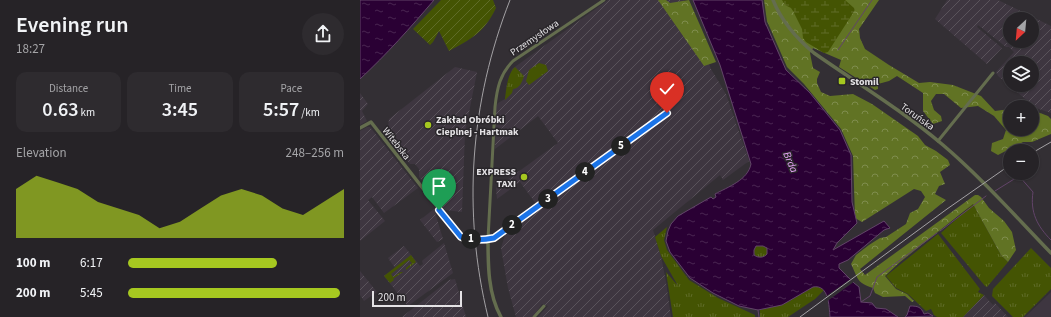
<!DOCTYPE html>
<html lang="en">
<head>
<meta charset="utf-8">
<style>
	:root { --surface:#262327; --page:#2e2b2f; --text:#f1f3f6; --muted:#a4a4a7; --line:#424044; --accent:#a6c820 }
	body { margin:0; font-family:"Source Sans 3",sans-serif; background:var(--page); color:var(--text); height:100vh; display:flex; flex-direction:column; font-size:15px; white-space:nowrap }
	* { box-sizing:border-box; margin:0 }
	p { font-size:13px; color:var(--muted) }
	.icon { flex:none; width:22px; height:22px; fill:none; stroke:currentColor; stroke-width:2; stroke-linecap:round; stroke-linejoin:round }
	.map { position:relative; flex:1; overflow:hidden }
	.details { display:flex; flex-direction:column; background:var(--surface); width:360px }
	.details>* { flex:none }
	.needle { width:26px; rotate:206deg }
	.tools { position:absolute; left:643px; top:12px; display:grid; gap:8px }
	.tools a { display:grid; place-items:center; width:36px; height:36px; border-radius:50%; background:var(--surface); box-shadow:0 1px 3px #0004,0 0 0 1px var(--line); font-size:20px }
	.scale { position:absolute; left:12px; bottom:10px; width:90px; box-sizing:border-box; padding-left:4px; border:2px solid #e4e2e5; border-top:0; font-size:11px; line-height:14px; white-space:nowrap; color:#e4e2e5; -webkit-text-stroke:3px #29262a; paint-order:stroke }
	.pin { position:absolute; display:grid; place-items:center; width:34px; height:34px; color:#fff; margin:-41px -17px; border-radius:50% 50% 50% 0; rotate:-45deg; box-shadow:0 0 4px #0007 }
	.pin .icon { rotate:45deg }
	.km { position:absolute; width:20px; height:20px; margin:-10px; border-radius:50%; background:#222; color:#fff; font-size:11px; line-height:20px; text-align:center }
	.round { display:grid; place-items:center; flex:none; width:42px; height:42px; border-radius:21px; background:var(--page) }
	.head { display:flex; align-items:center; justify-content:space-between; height:68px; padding:0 16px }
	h1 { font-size:22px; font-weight:600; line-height:30px }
	.figures { display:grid; grid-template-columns:repeat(3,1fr); gap:6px; height:68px; padding:4px 16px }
	.figures div { display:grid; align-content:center; border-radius:10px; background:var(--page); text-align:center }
	.figures b { font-size:20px; font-weight:600 }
	.figures small { font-size:11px; font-weight:400 }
	.figures p { font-size:11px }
	.chart { height:112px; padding:8px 16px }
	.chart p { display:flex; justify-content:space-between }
	.chart svg { width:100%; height:72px; margin-top:4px; fill:var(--accent); opacity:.7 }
	ul { padding:0 16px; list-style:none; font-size:13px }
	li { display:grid; grid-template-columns:64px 48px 1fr; align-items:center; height:30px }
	li i { height:10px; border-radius:5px; background:var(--accent) }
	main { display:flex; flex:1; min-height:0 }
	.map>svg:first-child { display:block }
	.built { fill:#3e3640 }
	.industrial { fill:url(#industrial-furrows); fill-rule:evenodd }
	.grass { fill:url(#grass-tufts) }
	.forest { fill:url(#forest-crowns) }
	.wetland { fill:url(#wetland-marsh) }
	.garden { fill:url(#garden-furrows) }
	.water { fill:url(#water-ripples); stroke:#624469; fill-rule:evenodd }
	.pier { fill:#332f34 }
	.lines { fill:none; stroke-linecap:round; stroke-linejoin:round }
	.stream { stroke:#624469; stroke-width:1 }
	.minor { stroke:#646d4e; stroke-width:3 }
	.tertiary { stroke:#646d4e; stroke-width:3.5 }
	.rail { stroke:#a3a1a4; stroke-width:1 }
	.route-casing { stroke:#fff; stroke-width:8 }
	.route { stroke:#1a73e8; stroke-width:5 }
	.poi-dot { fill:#a6c820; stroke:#29262a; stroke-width:1.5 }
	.labels { text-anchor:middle; stroke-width:3; stroke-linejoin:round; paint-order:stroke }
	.street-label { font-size:10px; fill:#e4e2e5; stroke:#29262a }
	.poi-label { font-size:10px; font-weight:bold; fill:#e4e2e5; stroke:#29262a; text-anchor:start }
	.water-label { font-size:11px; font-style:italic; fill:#e7a3f8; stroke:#29262a }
</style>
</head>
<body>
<main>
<section class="details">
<div class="head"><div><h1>Evening run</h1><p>18:27</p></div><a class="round"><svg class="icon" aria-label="share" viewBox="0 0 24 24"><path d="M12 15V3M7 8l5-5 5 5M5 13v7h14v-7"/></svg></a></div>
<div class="figures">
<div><p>Distance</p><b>0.63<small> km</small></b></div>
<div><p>Time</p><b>3:45</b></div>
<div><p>Pace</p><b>5:57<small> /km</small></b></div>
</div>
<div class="chart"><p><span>Elevation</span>248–256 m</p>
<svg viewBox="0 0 160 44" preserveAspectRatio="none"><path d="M0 44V14L10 6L20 10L30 14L40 22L50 26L60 30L70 38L80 34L90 26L100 18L110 14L120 18L130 26L140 30L150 22L160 14V44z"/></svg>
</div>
<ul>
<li><b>100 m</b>6:17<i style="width:69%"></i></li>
<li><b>200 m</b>5:45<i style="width:98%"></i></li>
</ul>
</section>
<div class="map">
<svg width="691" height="317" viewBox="0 0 691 317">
	<defs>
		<pattern id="industrial-furrows" width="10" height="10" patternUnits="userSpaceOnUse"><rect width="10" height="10" fill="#3e3640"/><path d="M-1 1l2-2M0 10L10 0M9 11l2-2" fill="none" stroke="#5a535b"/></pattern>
		<pattern id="grass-tufts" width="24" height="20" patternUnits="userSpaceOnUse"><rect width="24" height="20" fill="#445403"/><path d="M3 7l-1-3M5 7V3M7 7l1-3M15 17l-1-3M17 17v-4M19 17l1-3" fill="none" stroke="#5f6c28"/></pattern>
		<pattern id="forest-crowns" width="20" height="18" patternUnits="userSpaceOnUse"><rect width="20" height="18" fill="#617324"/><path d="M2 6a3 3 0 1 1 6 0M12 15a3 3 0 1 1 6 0" fill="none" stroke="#7f8d4e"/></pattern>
		<pattern id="wetland-marsh" width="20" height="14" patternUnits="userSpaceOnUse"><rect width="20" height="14" fill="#445403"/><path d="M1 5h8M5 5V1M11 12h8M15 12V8" fill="none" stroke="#5f6c28"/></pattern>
		<pattern id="garden-furrows" width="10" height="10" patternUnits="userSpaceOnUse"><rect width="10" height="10" fill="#445403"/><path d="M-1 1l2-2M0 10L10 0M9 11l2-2" fill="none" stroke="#5f6c28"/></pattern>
		<pattern id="water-ripples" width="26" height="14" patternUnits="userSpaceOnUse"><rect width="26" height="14" fill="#2a0034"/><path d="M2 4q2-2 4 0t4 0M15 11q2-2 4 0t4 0" fill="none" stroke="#492551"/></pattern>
	</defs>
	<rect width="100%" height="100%" fill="#332f34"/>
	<path class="built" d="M 691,292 L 691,317 L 665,317 Z"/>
	<path class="industrial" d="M 248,0 L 324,0 L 351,69 L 366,94 L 389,161 L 363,180 L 360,175 L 293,230 L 301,256 L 306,282 L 311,317 L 178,317 L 188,306 L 182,304 L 177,311 L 172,317 L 156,317 L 148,288 L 141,248 L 146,232 L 171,213 L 176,204 L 160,182 L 137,199 L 136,188 L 198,143 L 178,116 L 135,149 L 136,107 L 138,103 L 145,99 L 152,69 Z
		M 587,0 L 638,0 L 691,26 L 691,113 L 676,108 L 638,76 L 636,72 L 654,52 L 649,47 L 646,47 L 618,25 L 617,27 L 642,48 L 627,64 L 575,19 ZM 650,19 L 672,19 L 672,41 L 650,41 ZM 650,63 L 672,63 L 672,85 L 650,85 Z
		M 95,67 L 117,72 L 105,133 L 102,212 L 85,210 L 59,177 L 59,169 L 55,164 L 50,164 L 27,136 L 29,119 Z
		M 0,93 L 8,104 L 2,111 L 7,121 L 0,125 Z
		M 7,127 L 10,127 L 58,188 L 24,213 L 12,197 L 8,200 L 25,221 L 0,241 L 0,131 Z
		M 74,209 L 83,239 L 77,242 L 60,220 Z
		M 84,243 L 93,273 L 48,306 L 24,276 L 35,268 L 28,258 L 44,246 L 60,266 L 63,264 L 62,261 L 63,260 Z
		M 0,271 L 17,292 L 4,301 L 0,295 Z
		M 95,279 L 106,317 L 42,317 L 89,280 Z
		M 624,295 L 633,305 L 635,303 L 648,317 L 603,317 Z"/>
	<path class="grass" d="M 179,63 L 186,65 L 188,71 L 169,85 L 166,81 L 169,70 Z
		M 155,67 L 164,76 C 162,82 160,88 153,89 L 152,93 L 145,100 C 146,91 147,74 155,67 Z
		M 613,204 L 641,255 L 648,262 L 627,287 L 625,286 L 581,233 Z
		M 307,227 L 304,240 L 307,250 L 329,280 L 358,298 L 395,315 L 395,317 L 313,317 L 306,272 L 318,286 L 301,256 L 295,237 Z
		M 578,234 L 620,289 L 618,292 L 624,295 L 603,317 L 577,317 L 574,315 L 571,309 L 566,311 L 548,294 L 536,288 L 526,276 Z
		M394 251a7 7 0 1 1 14 0a7 7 0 1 1-14 0Z
		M 671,248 L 691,268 L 691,289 L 663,317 L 653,317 L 632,296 L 633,289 Z
		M 51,255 L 56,262 L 46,270 L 46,268 L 52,263 L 49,260 L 31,274 L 33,277 L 41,272 L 43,272 L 34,278 L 33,279 L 34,280 L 30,283 L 24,276 Z
		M 458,286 L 464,290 L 455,299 L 428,317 L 400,317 L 400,310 L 428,302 L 453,287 Z"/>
	<path class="forest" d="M 298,0 L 306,0 L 310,3 L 329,0 L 356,62 L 344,66 Z
		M 404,0 L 519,0 L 499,29 L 500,38 L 505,49 L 529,65 L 559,83 L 570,82 L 593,85 L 621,96 L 635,111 L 650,109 L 650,129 L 672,129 L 672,110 L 688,116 L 691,119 L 691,134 L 672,142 L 663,142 L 638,155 L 631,151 L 632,143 L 643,139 L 646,130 L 634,116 L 618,106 L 601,108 L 584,94 L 576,94 L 571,101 L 574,110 L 581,116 L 582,121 L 573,124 L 563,111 L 563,93 L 537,76 L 529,81 L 518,84 L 518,89 L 515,90 L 479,67 L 481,60 L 453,48 L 450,53 L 453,68 L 460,72 L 457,79 L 457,83 L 461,92 L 470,96 L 493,94 L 512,104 L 558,136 L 565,145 L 576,151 L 588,160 L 590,165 L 580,172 L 585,184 L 579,186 L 575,194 L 586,200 L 500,269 L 505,275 L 615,195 L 618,195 L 621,197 L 629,208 L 644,221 L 652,232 L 656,250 L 648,262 L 641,255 L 613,204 L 540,262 L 525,276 L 536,289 L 547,294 L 554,301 L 552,302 L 545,296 L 523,297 L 515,293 L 513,288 C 496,282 499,280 491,264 L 496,255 L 509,245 L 520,238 L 526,237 L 546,224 L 550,213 L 558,209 L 565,197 L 561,191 L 554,189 L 502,222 L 495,218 L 493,156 L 481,129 L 444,84 L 427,67 L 407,21 Z"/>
	<path class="wetland" d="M 422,0 L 485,0 L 494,8 L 495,10 L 468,52 L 464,53 L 446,42 L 443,38 L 442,29 L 433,11 L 431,8 L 425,5 Z"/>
	<path class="garden" d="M 81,0 L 133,0 L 136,8 C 124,33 111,39 89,51 L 79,31 L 73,42 L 70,45 L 53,29 Z"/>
	<path class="water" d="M 0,0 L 74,0 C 50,28 27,54 0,79 Z
		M 333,0 L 402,0 L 405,22 L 426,70 L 450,93 L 480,130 L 491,155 L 492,202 L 497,223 L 477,243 L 473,250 L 524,221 L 530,228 L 524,230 L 488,260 L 479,264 L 479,268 L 494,283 L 499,287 L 501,302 L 512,303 L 516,308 L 526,309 L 538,317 L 470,317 C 469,306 469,284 453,287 L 422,305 L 398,310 L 379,306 L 353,293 L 330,278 L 310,252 L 306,241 L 308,231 L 311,224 L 318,216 L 351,197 L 353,199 L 356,197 L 355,194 C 368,187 388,180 391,164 L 360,65 ZM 396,246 L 403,246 L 407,248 L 407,254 C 404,258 398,258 394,255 L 394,250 Z
		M 550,306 C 558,306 561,307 564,314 L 568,313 L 573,316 L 545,317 L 547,315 Z"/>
	<path class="pier" d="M 492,278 L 495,281 L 466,302 L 465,297 Z"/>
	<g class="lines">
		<path class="stream" d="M 478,50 L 512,0
			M 635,191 L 659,176 L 673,192 C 670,212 677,226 691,240
			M 580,231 L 626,196
			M 501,302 L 510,296 L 517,277 L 577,233
			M 398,310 L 399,317"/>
		<path class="minor" d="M 244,0 L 153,61 C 140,74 137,88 135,107 L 128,239 L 136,237 L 307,113
			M 578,141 L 633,73
			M 174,317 L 184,306"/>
		<path class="tertiary" d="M 413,0 C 422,22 436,38 454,53 C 497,83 543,111 583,145 C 622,178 656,217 691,253
			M 0,128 L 11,122 L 101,237 L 104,238 L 128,239 C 128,265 128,294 141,317"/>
		<path class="rail" d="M 672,153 L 691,142
			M 128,317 C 102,211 110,102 150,0
			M 440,317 L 587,209 L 650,165"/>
	</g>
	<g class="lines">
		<defs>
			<path id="route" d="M 79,210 L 101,237 C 109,241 125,240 134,238 L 307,113"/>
		</defs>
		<use href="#route" class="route-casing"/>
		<use href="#route" class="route"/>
	</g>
	<g class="poi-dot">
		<rect x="478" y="77" width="8" height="8" rx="2"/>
		<circle cx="68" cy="125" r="4"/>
		<circle cx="164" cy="177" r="4"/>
	</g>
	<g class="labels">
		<g class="street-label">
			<text transform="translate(174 37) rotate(-34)" y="4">Przemysłowa</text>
			<text transform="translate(558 116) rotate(36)" y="4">Toruńska</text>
			<text transform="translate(37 143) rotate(52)" y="4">Witebska</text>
		</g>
		<g class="poi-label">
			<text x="490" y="85">Stomil</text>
			<text x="76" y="123">Zakład Obróbki<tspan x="76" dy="12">Cieplnej - Hartmak</tspan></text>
			<text x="156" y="175" text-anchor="end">EXPRESS<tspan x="156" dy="12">TAXI</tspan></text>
		</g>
		<g class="water-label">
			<text transform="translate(431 162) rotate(67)" y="4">Brda</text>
		</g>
	</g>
</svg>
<div class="tools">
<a><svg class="needle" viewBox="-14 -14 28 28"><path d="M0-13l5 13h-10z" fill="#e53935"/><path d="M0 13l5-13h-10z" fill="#a4a4a7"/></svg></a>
<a><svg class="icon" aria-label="layers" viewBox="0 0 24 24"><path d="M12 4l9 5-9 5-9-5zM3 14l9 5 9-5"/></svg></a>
<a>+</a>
<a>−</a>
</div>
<div class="scale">200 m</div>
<div class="pin" style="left:79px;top:210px;background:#1e9e55"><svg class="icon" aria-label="arrive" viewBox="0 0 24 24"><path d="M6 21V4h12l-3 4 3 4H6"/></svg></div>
<div class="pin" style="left:307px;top:113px;background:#d93025"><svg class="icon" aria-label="check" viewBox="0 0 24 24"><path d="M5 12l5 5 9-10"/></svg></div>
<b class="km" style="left:111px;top:239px">1</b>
<b class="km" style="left:152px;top:225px">2</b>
<b class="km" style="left:188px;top:199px">3</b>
<b class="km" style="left:225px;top:172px">4</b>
<b class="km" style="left:261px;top:146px">5</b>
</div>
</main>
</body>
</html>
